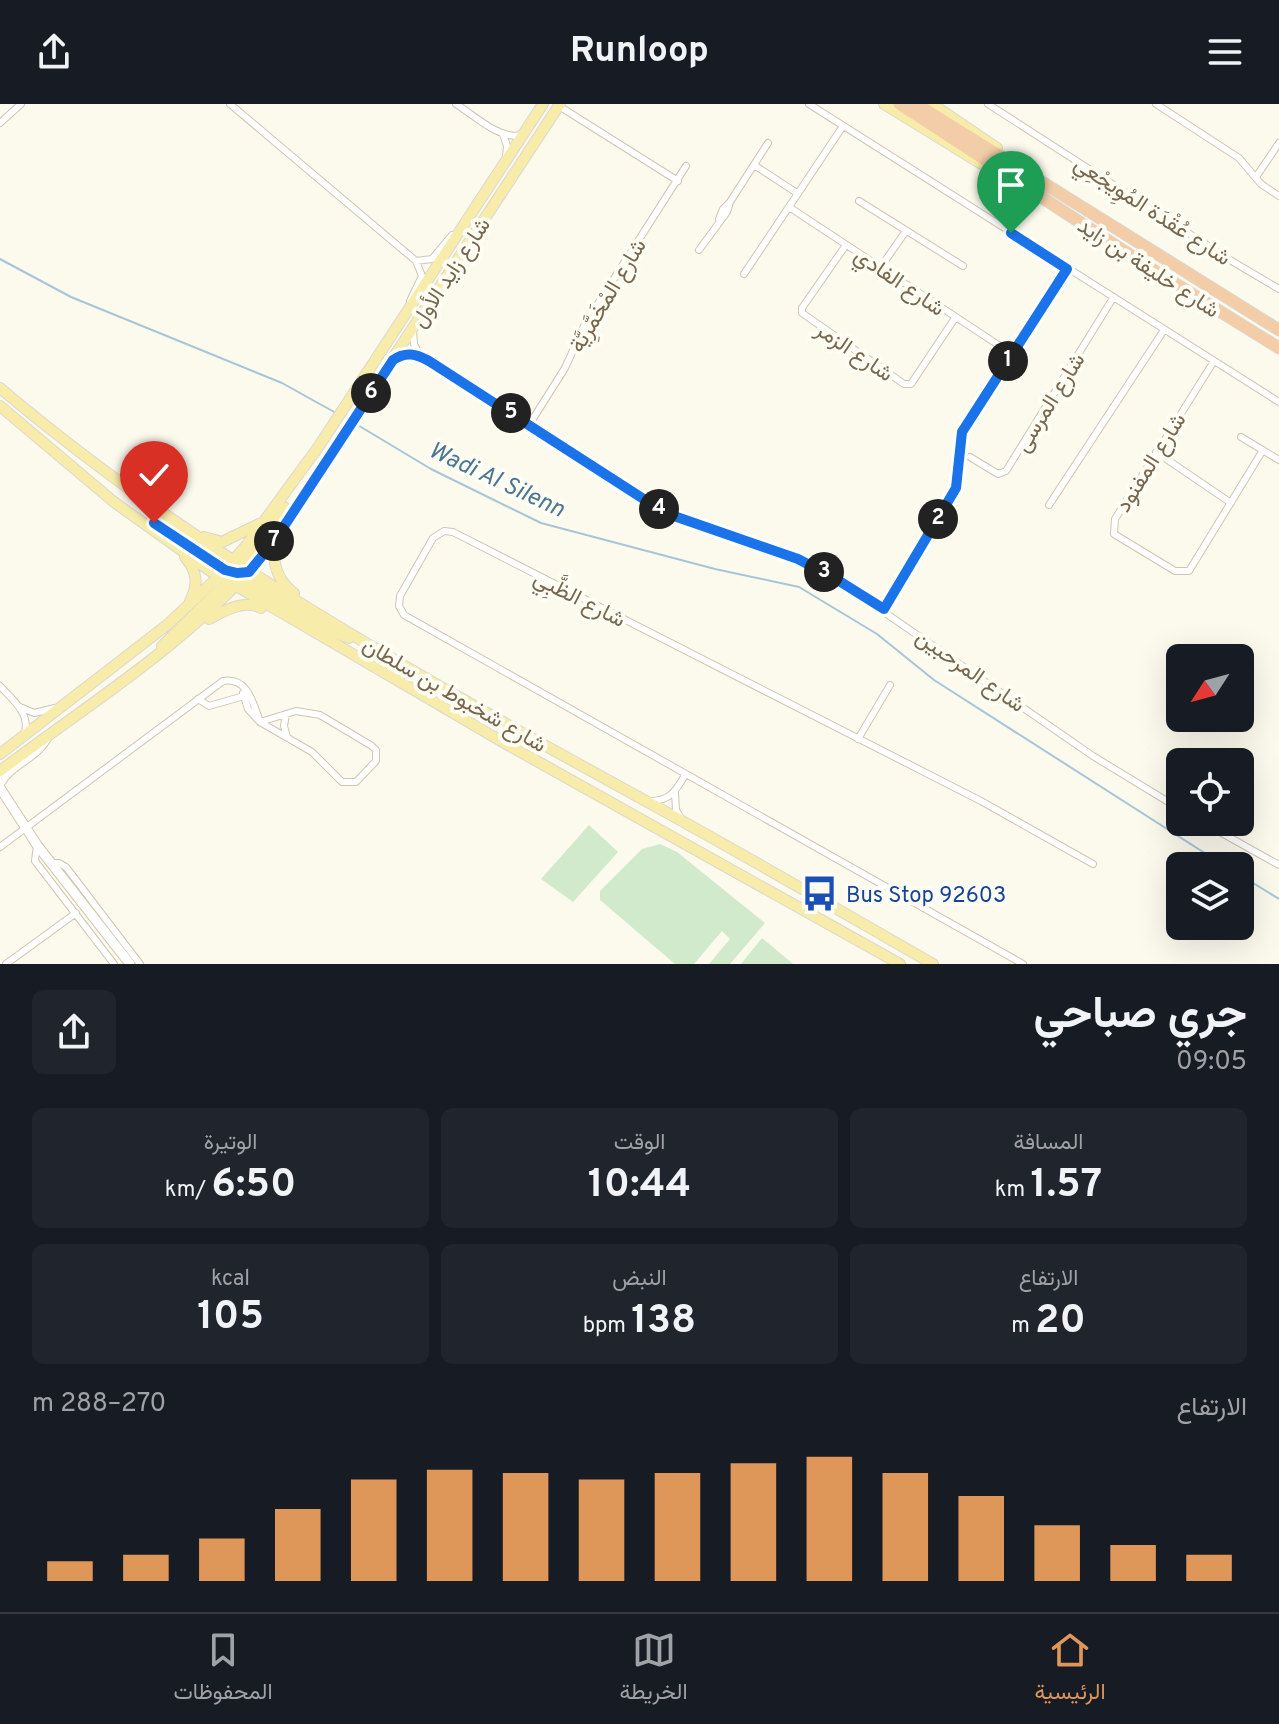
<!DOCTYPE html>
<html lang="ar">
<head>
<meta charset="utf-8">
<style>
	:root { --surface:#171b24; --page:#20242c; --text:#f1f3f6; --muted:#9ea1a6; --line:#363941; --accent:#df9659 }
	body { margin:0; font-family:Overpass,Vazirmatn,sans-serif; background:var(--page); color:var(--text); direction:rtl; height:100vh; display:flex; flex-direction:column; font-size:30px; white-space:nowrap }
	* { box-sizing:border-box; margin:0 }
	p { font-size:26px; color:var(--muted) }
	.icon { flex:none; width:44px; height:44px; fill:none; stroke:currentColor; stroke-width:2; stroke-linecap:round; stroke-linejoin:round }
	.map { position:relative; height:860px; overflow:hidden; direction:ltr }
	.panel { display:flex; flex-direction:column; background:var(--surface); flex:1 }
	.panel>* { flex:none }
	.needle { width:52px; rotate:234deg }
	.controls { position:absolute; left:1166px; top:540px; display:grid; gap:16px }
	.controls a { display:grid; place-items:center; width:88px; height:88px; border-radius:12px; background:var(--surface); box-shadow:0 8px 32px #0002; font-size:40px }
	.pin { position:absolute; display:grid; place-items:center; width:68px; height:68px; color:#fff; margin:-82px -34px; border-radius:50% 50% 50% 0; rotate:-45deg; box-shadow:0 0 8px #0007 }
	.pin .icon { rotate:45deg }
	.km { position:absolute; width:40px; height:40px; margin:-20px; border-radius:50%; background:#222; color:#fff; font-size:22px; line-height:40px; text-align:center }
	.round { display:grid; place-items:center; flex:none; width:84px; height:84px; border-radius:12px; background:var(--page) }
	.headline { display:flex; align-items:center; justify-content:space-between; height:136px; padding:0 32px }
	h1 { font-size:44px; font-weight:700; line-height:60px }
	.metrics { display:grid; grid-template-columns:repeat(3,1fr); gap:12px; height:136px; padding:8px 32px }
	.metrics div { display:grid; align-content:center; border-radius:12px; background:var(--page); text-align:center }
	.metrics b { font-size:40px; font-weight:700 }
	.metrics small { font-size:22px; font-weight:400 }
	.metrics p { font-size:22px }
	.chart { height:224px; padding:16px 32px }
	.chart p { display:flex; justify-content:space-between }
	.chart svg { width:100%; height:144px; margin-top:8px; stroke:var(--accent); stroke-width:6 }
	header { display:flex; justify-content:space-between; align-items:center; height:104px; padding:0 32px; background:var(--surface); font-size:36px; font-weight:700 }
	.dock { display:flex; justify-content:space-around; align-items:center; height:112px; border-top:2px solid var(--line); background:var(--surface); font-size:22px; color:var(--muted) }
	.dock a { display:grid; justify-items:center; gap:4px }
	.dock .on { color:var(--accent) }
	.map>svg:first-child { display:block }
	.green { fill:#d0eacb }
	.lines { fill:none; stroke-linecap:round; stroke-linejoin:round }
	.stream { stroke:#a8c5d7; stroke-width:2 }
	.street-casing { stroke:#cfc6b1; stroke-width:8 }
	.secondary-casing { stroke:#d2c6b0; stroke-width:11 }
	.primary-casing { stroke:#dcd7d1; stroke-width:12 }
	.highway-casing { stroke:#dcd7d1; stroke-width:13 }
	.street { stroke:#fff; stroke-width:6 }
	.secondary { stroke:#fff; stroke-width:9 }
	.primary { stroke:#f7eca9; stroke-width:10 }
	.highway { stroke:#f3cda7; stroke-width:11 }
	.route-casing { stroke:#fff; stroke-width:16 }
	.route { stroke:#1a73e8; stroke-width:10 }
	.labels { text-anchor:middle; stroke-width:8; stroke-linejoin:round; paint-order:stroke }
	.street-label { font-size:22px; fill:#78674f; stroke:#fefdf4 }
	.transit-label { font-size:22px; fill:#164399; stroke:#fefdf4; text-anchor:start }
	.water-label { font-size:24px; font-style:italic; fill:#4c7591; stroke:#fefdf4 }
</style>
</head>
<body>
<header><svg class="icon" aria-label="menu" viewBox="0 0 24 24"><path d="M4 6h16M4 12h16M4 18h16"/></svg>Runloop<svg class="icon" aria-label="share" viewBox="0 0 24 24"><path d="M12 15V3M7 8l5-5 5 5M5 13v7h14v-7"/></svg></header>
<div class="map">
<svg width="1279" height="860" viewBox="0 0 1279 860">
	<rect width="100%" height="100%" fill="#fcfaed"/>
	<path class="green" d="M 589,721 L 618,748 L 573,798 L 541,775 Z
		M 660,740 L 677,748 L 765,819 L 730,860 L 709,860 L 730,835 L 722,827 L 694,860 L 675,860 L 600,796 L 600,787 L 642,745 Z
		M 762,834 L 793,860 L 741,860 Z"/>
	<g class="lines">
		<path class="stream" d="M 0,155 L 71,193 L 282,279 L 336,309
			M 356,320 L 431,365 L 541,419 L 715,465 L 799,483 L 877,530 L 934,576 L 1225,762
			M 1240,771 L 1279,795"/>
		<defs>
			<path id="street" d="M 230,0 L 416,157 L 422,172 L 410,197
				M 456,0 C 474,11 499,36 521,31
				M 809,0 L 1279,298
				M 988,0 L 1230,156 L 1279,185
				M 1156,0 L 1239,54 L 1261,80 L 1279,92
				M 559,2 L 678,77
				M 0,19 L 21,0
				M 503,30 L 507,42 L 506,53
				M 754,61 L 797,89
				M 1256,73 L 1279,39
				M 859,97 L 963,162
				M 789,103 L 1012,250
				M 719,115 L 723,105 L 730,98 L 768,39
				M 846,141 L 802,204 L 802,209 L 904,280 L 911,280 L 955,214
				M 699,146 L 727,108 L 730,98
				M 416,157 L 432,155 L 452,131
				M 880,164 L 906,127
				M 744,170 L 843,22
				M 413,227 L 414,240 L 419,250
				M 396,254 L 409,250 L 422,253 L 656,403 L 696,420 L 798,455 L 836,475 L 1093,652 L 1180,705
				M 1214,257 L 1115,415 L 1114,430 L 1175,467 L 1189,467 L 1263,346
				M 529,321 L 565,264 L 585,220 L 686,62
				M 1241,333 L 1279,356
				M 1156,348 L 1231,399
				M 970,353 L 998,370 L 1006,367 L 1113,194
				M 1049,401 L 1164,226
				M 884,505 L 956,384 C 962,363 955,343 965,323 L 1067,165
				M 0,582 C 12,595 30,609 25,628
				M 243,589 L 248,605 L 259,617
				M 198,595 L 209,602 L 244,592
				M 20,603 L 34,609 L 55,604
				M 296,607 L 320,611 L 372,642 L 376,646 L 376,657 L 356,678 L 342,678 L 312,648 L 260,618 Z
				M 286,610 L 284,622 L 287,633
				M 858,635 L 890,581
				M 675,689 L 676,706 L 682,716
				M 650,697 C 670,697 676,687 685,671
				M 1202,718 L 1279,761
				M 37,741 L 35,757 L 114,860
				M 0,743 L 223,577 C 248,573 253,599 260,618
				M 51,759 L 59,759 L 66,763 L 140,860
				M 6,860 L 76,809
				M 1023,860 L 404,511 L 399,502 L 400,492 L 433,434 L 444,427 L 453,428 L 981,697 L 1093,760"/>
			<path id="secondary" d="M 0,679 C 10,660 35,654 46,635
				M 0,684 L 37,741 L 130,860"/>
			<path id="primary" d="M 884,0 L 988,64
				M 932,0 L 997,44
				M 0,284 C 196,450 420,573 644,696 C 741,749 837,805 933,860
				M 0,302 L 114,398 L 209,466 L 508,641 L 900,860
				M 164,426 L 228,467
				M 204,433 L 222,438 L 259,420
				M 275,436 C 272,456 276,476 294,489
				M 185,453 C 197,468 199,480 190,497
				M 240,465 L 284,403
				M 221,472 L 237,472 L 243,475 L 328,526 L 349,534
				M 209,515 C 224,507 244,495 261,504
				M 162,542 L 230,475
				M 0,650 L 167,521 L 219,472 L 246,442 L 319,342 L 543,0
				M 0,667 C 90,599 188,539 262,453 L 560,0"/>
			<path id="highway" d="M 899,0 L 1147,162 L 1279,244
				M 917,0 L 1279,226"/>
		</defs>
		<use href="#street" class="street-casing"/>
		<use href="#secondary" class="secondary-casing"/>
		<use href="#primary" class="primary-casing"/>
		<use href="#highway" class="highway-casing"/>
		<use href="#street" class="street"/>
		<use href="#secondary" class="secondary"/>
		<use href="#primary" class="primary"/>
		<use href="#highway" class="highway"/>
	</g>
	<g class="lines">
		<defs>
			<path id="route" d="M 154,419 L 225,466 L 237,469 L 249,468 L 275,436 L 393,256 C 406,247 416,250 429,257 L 656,403 L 674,412 L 798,455 L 836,475 L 884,505 L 956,384 L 962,328 L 1067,165 L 1011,129"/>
		</defs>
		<use href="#route" class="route-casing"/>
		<use href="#route" class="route"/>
	</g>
	<defs>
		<symbol id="bus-bare" viewBox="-9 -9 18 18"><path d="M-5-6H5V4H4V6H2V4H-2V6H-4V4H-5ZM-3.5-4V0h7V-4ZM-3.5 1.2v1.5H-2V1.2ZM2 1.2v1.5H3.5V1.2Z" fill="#1a4fb4" stroke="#fefdf4" stroke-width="2.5" paint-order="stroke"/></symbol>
	</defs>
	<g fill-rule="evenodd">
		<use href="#bus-bare" x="794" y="764" width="51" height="51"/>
	</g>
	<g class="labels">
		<g class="street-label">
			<text transform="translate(1153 106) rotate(33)" y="8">شارع عُقْدَة المُوِيجْعِي</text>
			<text transform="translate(1149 163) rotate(33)" y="8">شارع خليفة بن زايد</text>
			<text transform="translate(450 168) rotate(-57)" y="8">شارع زايد الأول</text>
			<text transform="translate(900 177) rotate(34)" y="8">شارع الفادي</text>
			<text transform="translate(607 191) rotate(-59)" y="8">شارع المْخَمَّرِيَّة</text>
			<text transform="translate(855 247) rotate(34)" y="8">شارع الزمر</text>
			<text transform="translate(1049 298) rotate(-58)" y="8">شارع المرسى</text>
			<text transform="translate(1150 358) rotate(-58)" y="8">شارع المفنود</text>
			<text transform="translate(580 494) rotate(27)" y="8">شارع الظَّبِي</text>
			<text transform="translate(971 566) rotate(35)" y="8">شارع المرحبين</text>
			<text transform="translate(455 590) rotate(30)" y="8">شارع شخبوط بن سلطان</text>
		</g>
		<g class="transit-label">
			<text x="846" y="798">Bus Stop 92603</text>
		</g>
		<g class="water-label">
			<text transform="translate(497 375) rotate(25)" y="8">Wadi Al Silenn</text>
		</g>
	</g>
</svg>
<div class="controls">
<a><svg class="needle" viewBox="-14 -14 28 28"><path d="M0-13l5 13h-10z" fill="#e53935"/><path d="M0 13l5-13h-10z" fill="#9ea1a6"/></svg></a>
<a><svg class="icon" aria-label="locate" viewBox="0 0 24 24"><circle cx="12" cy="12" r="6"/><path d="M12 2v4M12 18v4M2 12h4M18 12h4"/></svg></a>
<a><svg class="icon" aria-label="layers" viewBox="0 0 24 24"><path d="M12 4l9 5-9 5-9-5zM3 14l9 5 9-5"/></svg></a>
</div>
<div class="pin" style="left:1011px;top:129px;background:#1e9e55"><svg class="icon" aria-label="arrive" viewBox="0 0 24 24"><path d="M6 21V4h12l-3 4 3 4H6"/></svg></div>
<div class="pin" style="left:154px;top:419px;background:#d93025"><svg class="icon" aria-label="check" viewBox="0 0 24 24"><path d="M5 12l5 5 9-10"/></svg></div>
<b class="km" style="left:1008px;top:257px">1</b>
<b class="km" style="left:938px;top:415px">2</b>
<b class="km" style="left:824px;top:468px">3</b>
<b class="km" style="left:659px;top:405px">4</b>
<b class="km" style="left:511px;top:309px">5</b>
<b class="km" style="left:371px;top:289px">6</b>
<b class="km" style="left:274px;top:437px">7</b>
</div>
<section class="panel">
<div class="headline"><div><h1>جري صباحي</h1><p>09:05</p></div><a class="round"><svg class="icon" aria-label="share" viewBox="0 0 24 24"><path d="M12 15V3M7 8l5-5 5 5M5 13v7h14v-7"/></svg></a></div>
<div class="metrics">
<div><p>المسافة</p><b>1.57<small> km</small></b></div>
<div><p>الوقت</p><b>10:44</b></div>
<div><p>الوتيرة</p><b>6:50<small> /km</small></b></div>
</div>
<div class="metrics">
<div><p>الارتفاع</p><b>20<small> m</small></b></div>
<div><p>النبض</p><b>138<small> bpm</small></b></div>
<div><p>kcal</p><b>105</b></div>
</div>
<div class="chart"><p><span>الارتفاع</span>270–288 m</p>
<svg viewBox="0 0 160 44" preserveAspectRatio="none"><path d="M5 44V38M15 44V36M25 44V31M35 44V22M45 44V13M55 44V10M65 44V11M75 44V13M85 44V11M95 44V8M105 44V6M115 44V11M125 44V18M135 44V27M145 44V33M155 44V36"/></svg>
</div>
</section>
<nav class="dock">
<a class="on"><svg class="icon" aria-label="home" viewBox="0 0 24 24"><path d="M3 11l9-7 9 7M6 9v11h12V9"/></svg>الرئيسية</a>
<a><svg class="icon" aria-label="map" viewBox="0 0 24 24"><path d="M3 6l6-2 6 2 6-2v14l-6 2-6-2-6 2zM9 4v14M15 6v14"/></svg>الخريطة</a>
<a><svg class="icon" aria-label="saved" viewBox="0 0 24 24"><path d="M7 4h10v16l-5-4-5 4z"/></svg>المحفوظات</a>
</nav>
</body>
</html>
